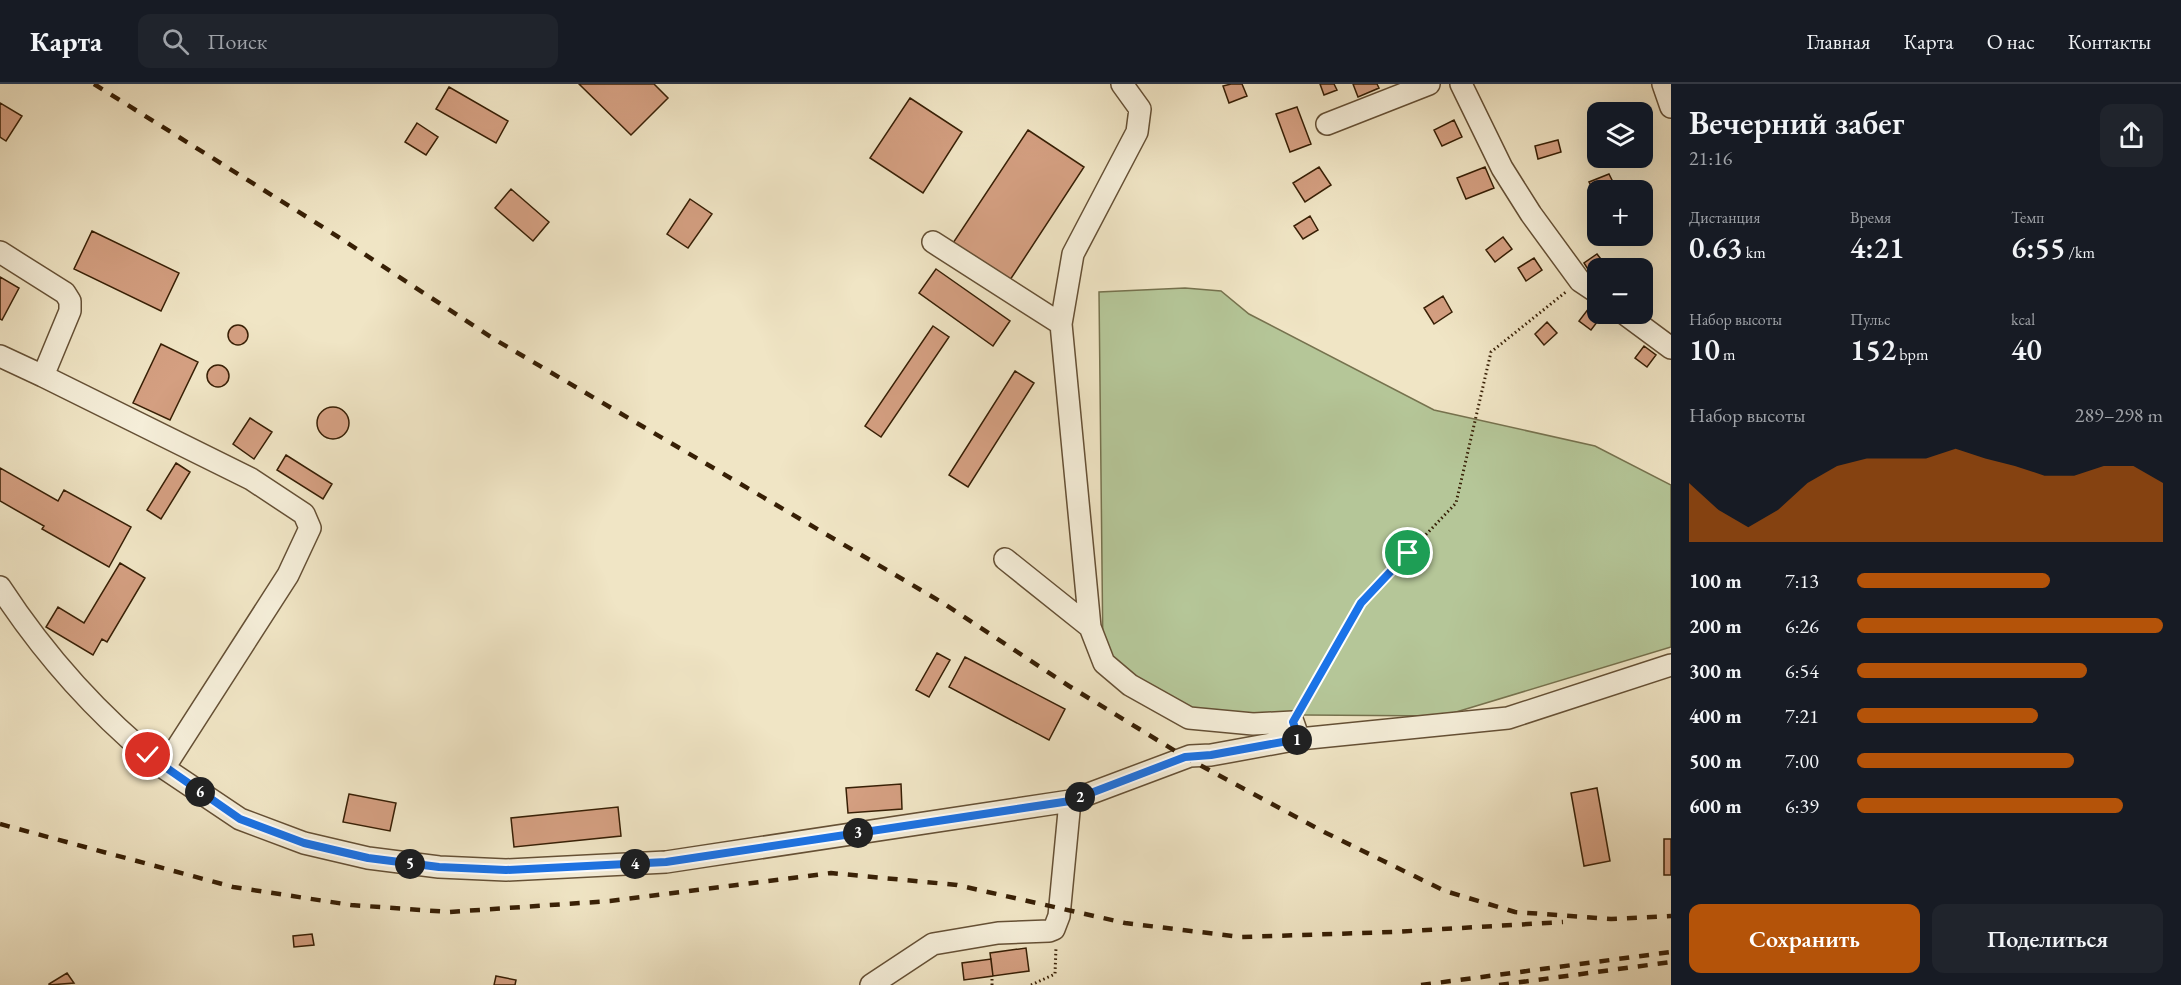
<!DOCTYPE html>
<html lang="ru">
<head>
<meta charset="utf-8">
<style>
	:root { --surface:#171b24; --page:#20242c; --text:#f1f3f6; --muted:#9ea1a6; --line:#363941; --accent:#b45309 }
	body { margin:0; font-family:"EB Garamond",serif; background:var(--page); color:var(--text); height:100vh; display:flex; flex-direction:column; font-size:22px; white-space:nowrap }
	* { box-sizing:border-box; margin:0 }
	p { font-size:20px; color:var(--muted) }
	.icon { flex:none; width:33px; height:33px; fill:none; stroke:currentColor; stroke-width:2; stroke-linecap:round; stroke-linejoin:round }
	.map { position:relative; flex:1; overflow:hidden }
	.panel { display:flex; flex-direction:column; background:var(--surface); width:510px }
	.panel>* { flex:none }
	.buttons { position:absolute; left:1587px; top:18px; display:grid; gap:12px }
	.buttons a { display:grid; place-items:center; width:66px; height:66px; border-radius:12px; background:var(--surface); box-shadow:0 6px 24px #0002; font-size:30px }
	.pin { position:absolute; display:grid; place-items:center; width:51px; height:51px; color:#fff; margin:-26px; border:3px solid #fff; border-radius:50%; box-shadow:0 2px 6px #0007 }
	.km { position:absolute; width:30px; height:30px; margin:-15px; border-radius:50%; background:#222; color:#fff; font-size:16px; line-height:30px; text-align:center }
	.round { display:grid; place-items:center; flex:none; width:63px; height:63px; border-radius:12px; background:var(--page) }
	.overview { display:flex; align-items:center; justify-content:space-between; height:102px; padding:0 18px }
	h1 { font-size:33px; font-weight:600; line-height:45px }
	.figures { display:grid; grid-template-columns:repeat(3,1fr); gap:9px; height:102px; padding:6px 18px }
	.figures div { display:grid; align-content:center }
	.figures b { font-size:30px; font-weight:600 }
	.figures small { font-size:16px; font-weight:400 }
	.figures p { font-size:16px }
	.chart { height:168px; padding:12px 18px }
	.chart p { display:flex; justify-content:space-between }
	.chart svg { width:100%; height:108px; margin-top:6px; fill:var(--accent); opacity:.7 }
	.cta { display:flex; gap:12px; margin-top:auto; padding:12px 18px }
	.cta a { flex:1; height:69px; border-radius:12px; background:var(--accent); color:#fff; font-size:24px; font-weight:600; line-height:69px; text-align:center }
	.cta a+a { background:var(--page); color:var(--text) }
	ul { padding:0 18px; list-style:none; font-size:20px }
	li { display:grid; grid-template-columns:96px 72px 1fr; align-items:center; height:45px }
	li i { height:15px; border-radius:8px; background:var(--accent) }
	header { display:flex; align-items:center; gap:36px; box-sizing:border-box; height:84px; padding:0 30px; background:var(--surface); border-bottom:2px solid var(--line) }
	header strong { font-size:28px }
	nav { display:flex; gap:33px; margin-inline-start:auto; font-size:21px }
	.search { width:420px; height:54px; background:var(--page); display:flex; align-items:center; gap:15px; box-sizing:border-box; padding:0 21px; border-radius:12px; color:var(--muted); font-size:22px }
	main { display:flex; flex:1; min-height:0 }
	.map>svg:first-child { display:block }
	.green { fill:#b5c698; stroke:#76724e; stroke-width:1.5 }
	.building { fill:#d49f81; stroke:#371f05; stroke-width:1.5 }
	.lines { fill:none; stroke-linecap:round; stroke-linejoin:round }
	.minor-casing { stroke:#655035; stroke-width:24 }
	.path { stroke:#371f05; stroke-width:3; stroke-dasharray:1.5 3; stroke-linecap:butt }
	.minor { stroke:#f5eed9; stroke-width:21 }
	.rail { stroke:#371f05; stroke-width:4.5; stroke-dasharray:10 10; stroke-linecap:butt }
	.route-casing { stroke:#fff; stroke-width:12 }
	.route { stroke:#1a73e8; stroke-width:8 }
</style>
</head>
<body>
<header>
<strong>Карта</strong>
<div class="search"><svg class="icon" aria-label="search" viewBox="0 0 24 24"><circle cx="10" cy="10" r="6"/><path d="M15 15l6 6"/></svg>Поиск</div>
<nav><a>Главная</a><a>Карта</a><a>О нас</a><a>Контакты</a></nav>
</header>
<main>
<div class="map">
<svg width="1671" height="901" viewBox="0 0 1671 901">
	<rect width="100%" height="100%" fill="#f0e5c5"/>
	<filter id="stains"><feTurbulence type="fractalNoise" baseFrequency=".00333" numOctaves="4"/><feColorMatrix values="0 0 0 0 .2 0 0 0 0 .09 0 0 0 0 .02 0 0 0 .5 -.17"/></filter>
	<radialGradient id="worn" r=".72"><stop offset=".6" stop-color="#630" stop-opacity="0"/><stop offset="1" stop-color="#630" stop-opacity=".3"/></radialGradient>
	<path class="green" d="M 1185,204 L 1221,207 L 1249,230 L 1434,326 L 1595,362 L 1671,401 L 1671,563 L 1443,632 L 1190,630 L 1103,573 L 1099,208 Z"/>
	<path class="building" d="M 579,0 L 654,0 L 668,14 L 631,51 Z
		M 1231,0 L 1242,0 L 1247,12 L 1229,19 L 1223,2 Z
		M 1320,0 L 1334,0 L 1337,6 L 1324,11 Z
		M 1353,0 L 1377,0 L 1379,4 L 1358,13 Z
		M 449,3 L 508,37 L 496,59 L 436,25 Z
		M 910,14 L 962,48 L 923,109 L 870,74 Z
		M 0,19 L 22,32 L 6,57 L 0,53 Z
		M 1297,23 L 1311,60 L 1290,68 L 1276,30 Z
		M 1454,36 L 1462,53 L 1442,62 L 1434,46 Z
		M 417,39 L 438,53 L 426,71 L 405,58 Z
		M 1028,46 L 1084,83 L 1010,196 L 953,159 Z
		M 1558,56 L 1561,68 L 1538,75 L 1535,62 Z
		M 1319,83 L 1331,101 L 1305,118 L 1293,99 Z
		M 1485,83 L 1494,104 L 1466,115 L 1457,94 Z
		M 1609,90 L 1617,106 L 1598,106 L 1598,117 L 1589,98 Z
		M 511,105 L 549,138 L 533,157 L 495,124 Z
		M 690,115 L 712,130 L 688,164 L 667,150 Z
		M 1310,132 L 1318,146 L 1303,155 L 1294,142 Z
		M 92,147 L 179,189 L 161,227 L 74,185 Z
		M 1503,153 L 1512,165 L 1495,178 L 1486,166 Z
		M 1597,170 L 1608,184 L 1598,184 L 1598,192 L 1594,195 L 1584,179 Z
		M 1534,174 L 1542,186 L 1526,197 L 1518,184 Z
		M 936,185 L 1010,237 L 993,262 L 919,209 Z
		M 0,193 L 19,204 L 2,236 L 0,235 Z
		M 1443,212 L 1452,228 L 1434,240 L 1424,224 Z
		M 1589,224 L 1601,233 L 1591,246 L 1579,237 Z
		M 1547,238 L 1557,249 L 1544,261 L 1535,250 Z
		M228 251a10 10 0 1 1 20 0a10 10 0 1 1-20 0Z
		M 933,242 L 949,253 L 881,353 L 865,342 Z
		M 161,260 L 198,278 L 170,336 L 133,319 Z
		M 1644,262 L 1656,271 L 1647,283 L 1635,274 Z
		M207 292a11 11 0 1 1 22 0a11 11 0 1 1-22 0Z
		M 1015,287 L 1034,299 L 968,403 L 949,391 Z
		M317 339a16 16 0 1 1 32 0a16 16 0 1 1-32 0Z
		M 250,334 L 272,348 L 254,375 L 233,360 Z
		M 286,371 L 332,400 L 323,415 L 277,386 Z
		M 176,379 L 190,388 L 161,435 L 147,426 Z
		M 0,384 L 58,417 L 64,406 L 131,443 L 109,483 L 42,445 L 44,442 L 0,417 Z
		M 120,479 L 145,494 L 107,558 L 102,555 L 93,571 L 46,543 L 58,523 L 84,539 Z
		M 937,569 L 950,576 L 929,613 L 916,606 Z
		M 965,573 L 1065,625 L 1049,656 L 949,603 Z
		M 901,700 L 902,725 L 848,729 L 846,704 Z
		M 1597,704 L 1610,777 L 1584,782 L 1571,709 Z
		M 349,710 L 396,719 L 390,747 L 343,738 Z
		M 618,723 L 621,752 L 514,763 L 511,734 Z
		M 1664,755 L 1671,755 L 1671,791 L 1664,791 Z
		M 312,850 L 314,861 L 294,863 L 293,852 Z
		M 1026,864 L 1029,887 L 993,892 L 990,869 Z
		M 991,875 L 993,892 L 964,896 L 962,879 Z
		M 67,889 L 74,899 L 49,901 L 49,900 Z
		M 496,892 L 516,896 L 515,901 L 494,901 Z"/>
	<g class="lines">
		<defs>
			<path id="minor" d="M 1122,0 L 1140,25 L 1137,48 L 1073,170 L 1061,240 L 1090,543 L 1104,579 L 1130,601 L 1189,634 L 1253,640 L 1293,638 L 1299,655
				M 1461,0 L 1502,84 L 1531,130 L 1580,197 L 1598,209
				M 1663,0 L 1671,23
				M 1327,40 L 1429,0
				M 933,158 L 1061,240
				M 0,168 L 65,209 L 70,217 L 70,227 L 43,292 L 251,395 L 304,430 L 310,444 L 288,491 L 164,684 L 240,735 L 304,759 L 368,774 L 439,783 L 506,786 L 666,778 L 1070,717 L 1190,672 L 1211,671 L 1299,655 L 1508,634 L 1671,581
				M 1625,230 L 1671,264
				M 0,272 L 43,292
				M 1005,475 L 1090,543
				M 0,503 C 45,572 100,633 164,684
				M 871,901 L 933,860 L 998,849 L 1049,847 L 1054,845 L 1059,832 L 1070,717"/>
		</defs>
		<use href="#minor" class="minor-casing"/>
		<path class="path" d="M 1301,625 L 1361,519 L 1456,419 L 1491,268 L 1567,207
			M 992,895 L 992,901
			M 1031,901 L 1055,890 L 1056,863"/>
		<use href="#minor" class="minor"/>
		<path class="rail" d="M 94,0 L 326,145 L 494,255 L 943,519 L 1069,602 L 1185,673 L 1324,748 L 1445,807 L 1515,828 L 1611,835 L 1671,832
			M 0,740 L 233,803 L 351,821 L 449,828 L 610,817 L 831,789 L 957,801 L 1125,839 L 1241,853 L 1393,848 L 1563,838
			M 1421,901 L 1671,868
			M 1499,901 L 1671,878"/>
	</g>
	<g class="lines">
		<defs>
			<path id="route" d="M 148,671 L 240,735 L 304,759 L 368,774 L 439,783 L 506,786 L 666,778 L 1070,717 L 1185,673 L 1211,671 L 1299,655 L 1293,638 L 1361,519 L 1408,469"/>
		</defs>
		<use href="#route" class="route-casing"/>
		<use href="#route" class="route"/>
	</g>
	<rect width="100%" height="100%" filter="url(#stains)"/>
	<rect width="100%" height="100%" fill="url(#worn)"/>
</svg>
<div class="buttons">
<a><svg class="icon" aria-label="layers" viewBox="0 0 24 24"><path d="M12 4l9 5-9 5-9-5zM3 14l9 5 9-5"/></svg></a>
<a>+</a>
<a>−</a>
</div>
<div class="pin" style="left:1408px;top:469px;background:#1e9e55"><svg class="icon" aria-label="arrive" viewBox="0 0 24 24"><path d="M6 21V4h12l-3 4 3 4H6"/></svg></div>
<div class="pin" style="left:148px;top:671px;background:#d93025"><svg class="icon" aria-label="check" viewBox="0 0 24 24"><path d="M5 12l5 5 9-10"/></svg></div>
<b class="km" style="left:1297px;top:656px">1</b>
<b class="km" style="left:1080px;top:713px">2</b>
<b class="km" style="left:858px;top:749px">3</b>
<b class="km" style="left:635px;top:780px">4</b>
<b class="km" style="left:410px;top:780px">5</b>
<b class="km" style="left:200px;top:708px">6</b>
</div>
<section class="panel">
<div class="overview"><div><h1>Вечерний забег</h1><p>21:16</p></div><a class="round"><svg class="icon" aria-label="share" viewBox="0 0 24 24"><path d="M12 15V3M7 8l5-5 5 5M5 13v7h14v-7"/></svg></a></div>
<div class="figures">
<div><p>Дистанция</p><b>0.63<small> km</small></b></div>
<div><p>Время</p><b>4:21</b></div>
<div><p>Темп</p><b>6:55<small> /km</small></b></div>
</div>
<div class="figures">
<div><p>Набор высоты</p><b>10<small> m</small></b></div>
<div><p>Пульс</p><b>152<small> bpm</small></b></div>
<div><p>kcal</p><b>40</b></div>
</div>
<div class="chart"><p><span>Набор высоты</span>289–298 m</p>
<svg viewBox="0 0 160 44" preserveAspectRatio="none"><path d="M0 44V20L10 31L20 38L30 31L40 20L50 13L60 10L70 10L80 10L90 6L100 10L110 13L120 17L130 17L140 13L150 13L160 20V44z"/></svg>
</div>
<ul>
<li><b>100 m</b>7:13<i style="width:63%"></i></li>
<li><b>200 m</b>6:26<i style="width:100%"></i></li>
<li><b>300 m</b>6:54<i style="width:75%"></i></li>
<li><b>400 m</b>7:21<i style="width:59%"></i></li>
<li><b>500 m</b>7:00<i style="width:71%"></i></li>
<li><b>600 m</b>6:39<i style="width:87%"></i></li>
</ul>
<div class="cta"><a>Сохранить</a><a>Поделиться</a></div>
</section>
</main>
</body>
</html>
